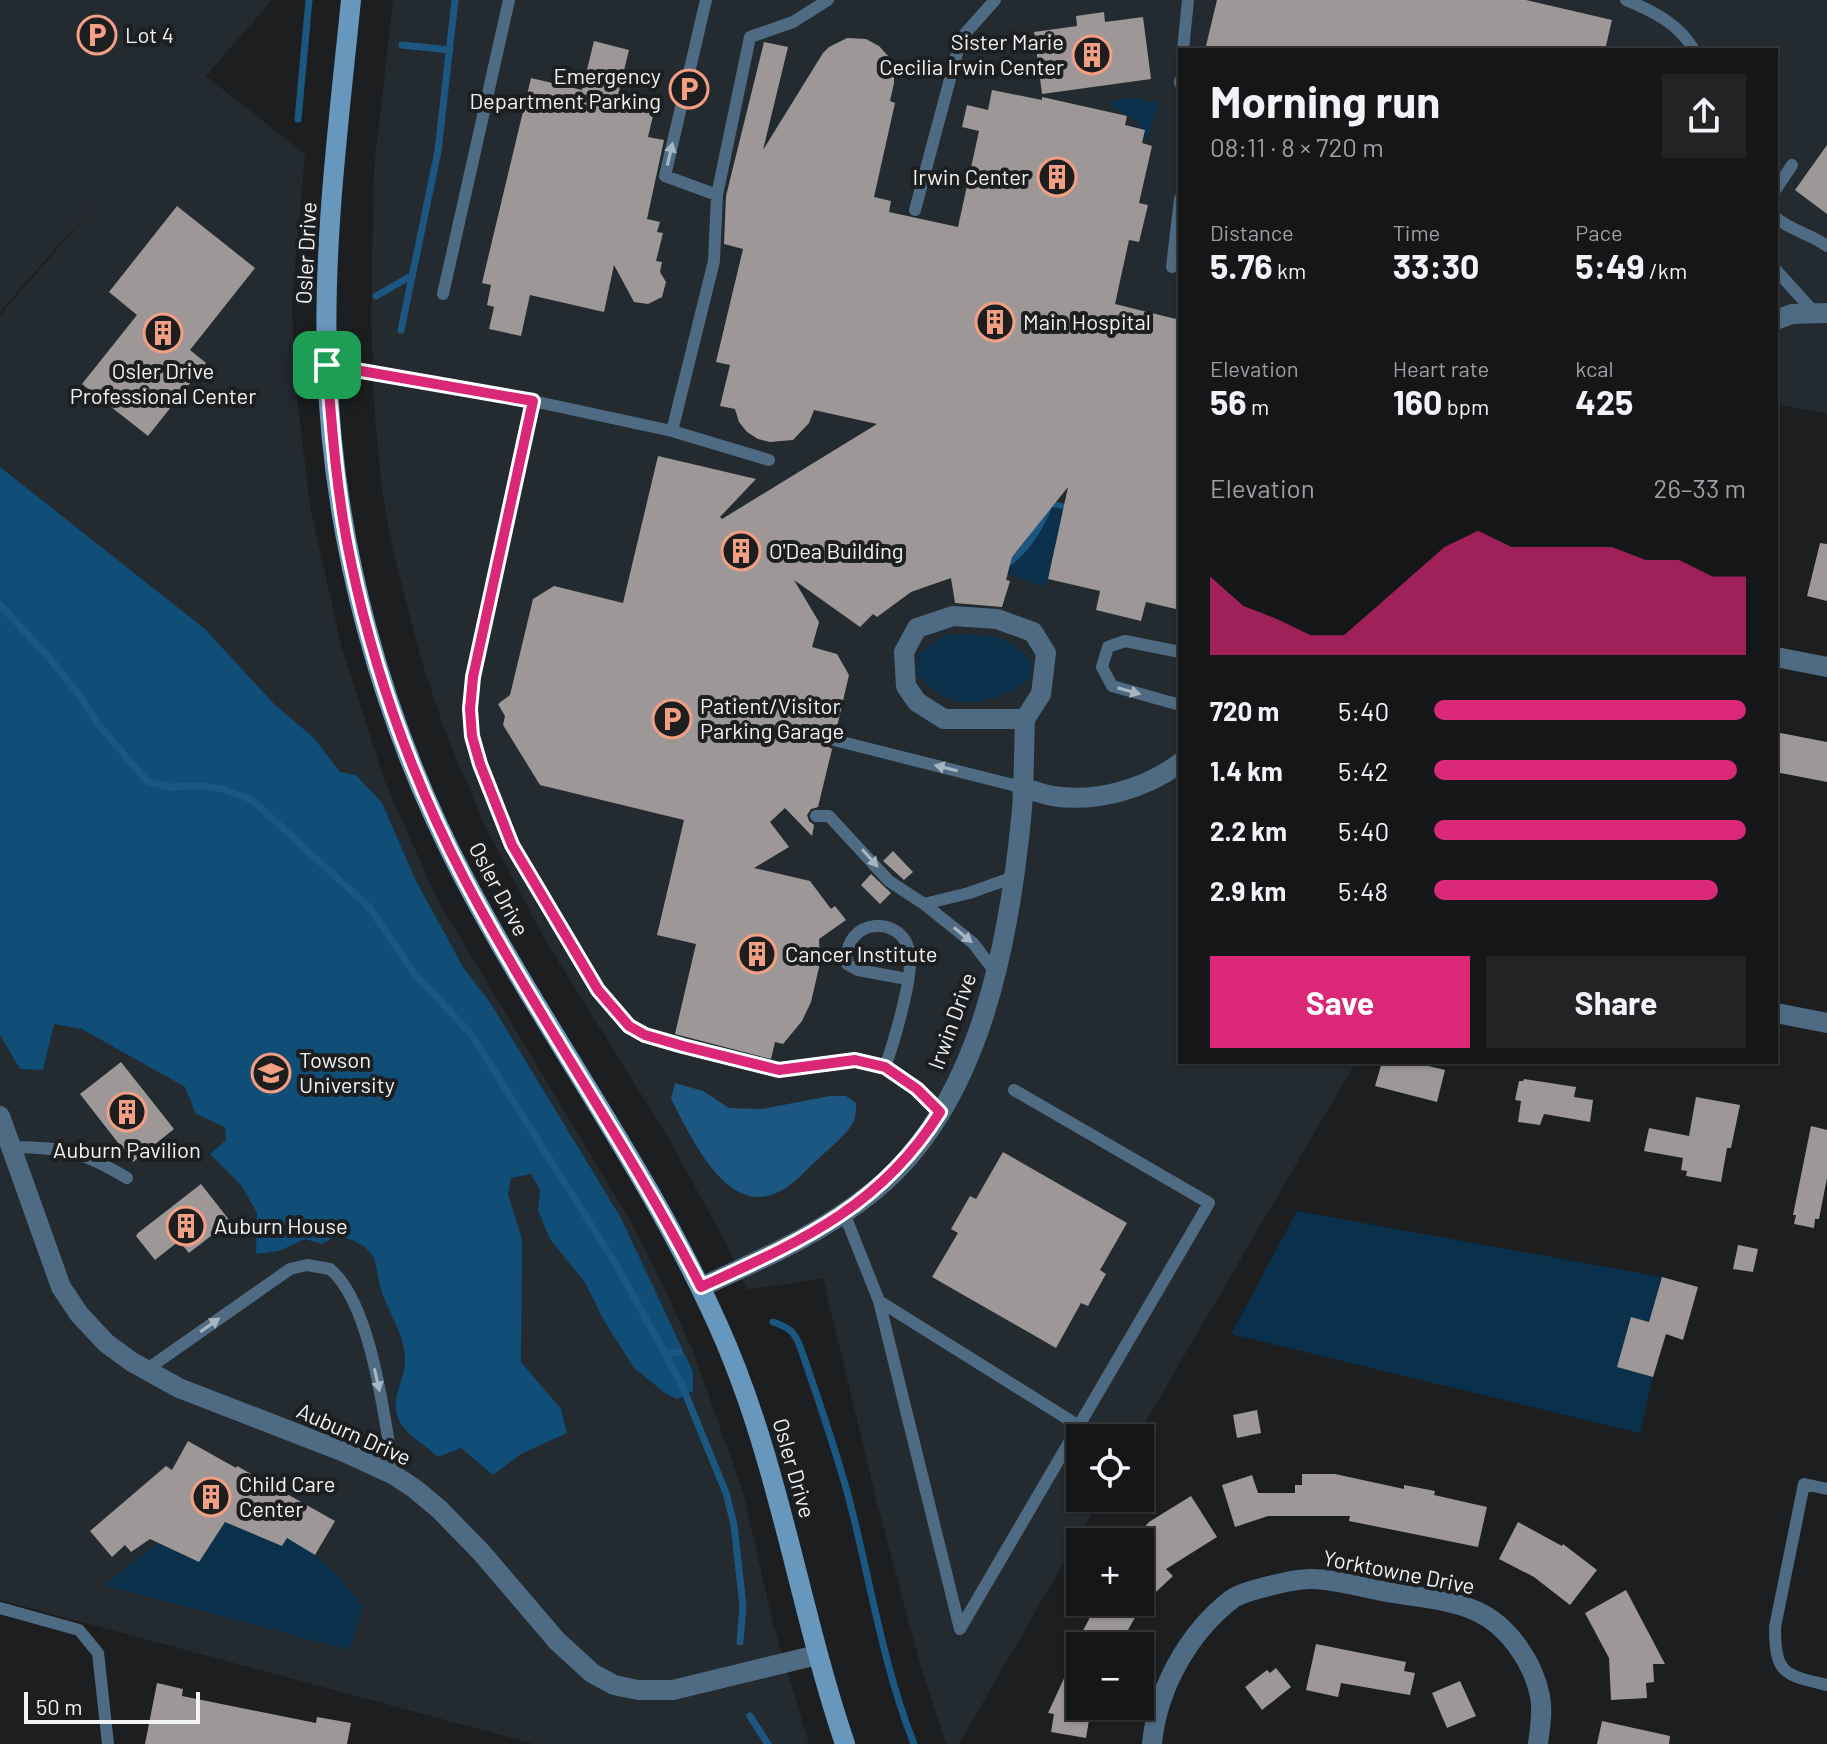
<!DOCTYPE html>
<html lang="en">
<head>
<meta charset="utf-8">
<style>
	:root { --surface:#151618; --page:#222325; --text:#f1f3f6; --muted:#9d9fa2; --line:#343537; --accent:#db2777 }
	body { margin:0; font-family:Barlow,sans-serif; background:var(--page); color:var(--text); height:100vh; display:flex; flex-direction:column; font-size:30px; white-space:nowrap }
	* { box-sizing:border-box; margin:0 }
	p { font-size:26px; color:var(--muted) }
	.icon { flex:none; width:44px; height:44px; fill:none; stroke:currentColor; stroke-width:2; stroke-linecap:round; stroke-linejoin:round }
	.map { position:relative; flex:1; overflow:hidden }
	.side { position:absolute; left:1178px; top:48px; width:600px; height:1016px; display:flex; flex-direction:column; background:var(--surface); border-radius:0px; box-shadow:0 2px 6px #0004,0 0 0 2px var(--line) }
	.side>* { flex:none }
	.tools { position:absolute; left:1066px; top:1424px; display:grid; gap:16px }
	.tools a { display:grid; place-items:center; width:88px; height:88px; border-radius:0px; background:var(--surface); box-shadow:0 2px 6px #0004,0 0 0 2px var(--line); font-size:40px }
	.scale { position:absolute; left:24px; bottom:20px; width:176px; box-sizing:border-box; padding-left:8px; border:4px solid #f0f2f3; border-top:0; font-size:22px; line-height:28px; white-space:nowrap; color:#f0f2f3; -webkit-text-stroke:6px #1c1e20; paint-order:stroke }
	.pin { position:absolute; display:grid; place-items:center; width:68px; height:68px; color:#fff; margin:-34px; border-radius:16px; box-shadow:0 4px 12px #0006 }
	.round { display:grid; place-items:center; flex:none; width:84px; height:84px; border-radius:0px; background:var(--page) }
	.head { display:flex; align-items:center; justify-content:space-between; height:136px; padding:0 32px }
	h1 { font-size:44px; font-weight:700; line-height:60px }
	.metrics { display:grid; grid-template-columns:repeat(3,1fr); gap:12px; height:136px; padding:8px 32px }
	.metrics div { display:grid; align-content:center }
	.metrics b { font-size:34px; font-weight:700 }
	.metrics small { font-size:22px; font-weight:400 }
	.metrics p { font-size:22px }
	.chart { height:224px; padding:16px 32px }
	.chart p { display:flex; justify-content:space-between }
	.chart svg { width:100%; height:144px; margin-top:8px; fill:var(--accent); opacity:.7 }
	.primary-button { display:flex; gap:16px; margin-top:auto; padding:16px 32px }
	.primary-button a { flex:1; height:92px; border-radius:0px; background:var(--accent); color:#fff; font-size:32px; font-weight:700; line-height:92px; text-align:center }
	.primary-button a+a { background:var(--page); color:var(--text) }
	ul { padding:0 32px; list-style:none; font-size:26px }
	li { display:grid; grid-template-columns:128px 96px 1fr; align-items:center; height:60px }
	li i { height:20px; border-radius:10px; background:var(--accent) }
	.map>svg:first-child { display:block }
	.built { fill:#232a30 }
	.green { fill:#0a304b }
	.forest { fill:#104d77 }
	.water { fill:#1c5781 }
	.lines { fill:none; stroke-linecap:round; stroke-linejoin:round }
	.stream { stroke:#1c5781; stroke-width:7 }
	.building { fill:#9d9897 }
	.lane { stroke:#4e6b83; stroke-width:12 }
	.street { stroke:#4e6b83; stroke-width:20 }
	.secondary { stroke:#6897be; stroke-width:20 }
	.oneway { fill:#a7b5c1 }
	.route-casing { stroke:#fff; stroke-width:16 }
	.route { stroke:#db2777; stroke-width:10 }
	.labels { text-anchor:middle; stroke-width:8; stroke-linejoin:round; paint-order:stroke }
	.poi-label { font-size:22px; fill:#f0f2f3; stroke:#1c1e20; text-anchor:start }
	.street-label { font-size:22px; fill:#f0f2f3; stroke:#1c1e20 }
</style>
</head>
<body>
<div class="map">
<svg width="1827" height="1744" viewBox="0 0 1827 1744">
	<rect width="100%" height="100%" fill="#1c1e20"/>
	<path class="built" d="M 0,0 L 272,0 L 206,76 L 305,154 L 292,301 L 295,382 L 311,512 L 342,648 L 385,782 L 438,901 L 629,1219 L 652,1262 L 693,1351 L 743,1492 L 773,1623 L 809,1744 L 534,1744 L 0,1600 L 0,315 L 122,174 L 0,312 Z
		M 393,0 L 1827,0 L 1827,414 L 1776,404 L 1776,50 L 1180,50 L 1180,1062 L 1356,1062 L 1136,1438 L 1080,1438 L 1080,1498 L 1101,1498 L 959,1744 L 946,1744 L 920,1664 L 877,1503 L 823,1278 L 747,1290 L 728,1247 L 669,1139 L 545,940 L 483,822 L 443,726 L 421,659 L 393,551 L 382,490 L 374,406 L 371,317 L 374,168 Z"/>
	<path class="green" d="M 1127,97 L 1159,103 L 1147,142 L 1137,122 L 1107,103 Z
		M 1065,504 L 1048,579 L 1042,587 L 1008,573 C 1013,550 1032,532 1044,511 L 1041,508 Z
		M 945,635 C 979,634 1015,632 1032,665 C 1031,670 1031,674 1029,678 C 1021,693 976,705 960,702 C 943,699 929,686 917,675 L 919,653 Z
		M 1297,1211 L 1662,1277 L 1649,1322 L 1618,1367 L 1653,1377 L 1640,1433 L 1231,1334 Z
		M 225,1522 L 282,1546 L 287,1538 C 323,1559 338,1573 363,1607 L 349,1650 L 104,1585 L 158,1543 L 199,1562 Z"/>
	<path class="forest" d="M 0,467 L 205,629 L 274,704 L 314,738 L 340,772 L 356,775 L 382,803 L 416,881 L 463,967 L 491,1004 L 621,1218 L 693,1372 L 693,1391 L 677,1399 L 665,1393 L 634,1368 L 603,1319 L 586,1284 L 550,1239 L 538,1210 L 540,1190 L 531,1174 L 511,1178 L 508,1194 L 522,1239 L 521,1362 L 561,1409 L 567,1433 L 521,1454 L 493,1475 L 461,1448 L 438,1457 C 426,1445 404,1434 398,1418 C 390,1398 406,1378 405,1358 C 404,1330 384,1308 379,1281 C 377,1274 377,1264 373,1257 C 365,1243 352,1240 337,1235 L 322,1244 L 305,1239 L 279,1251 L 256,1254 L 257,1213 L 241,1185 L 210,1154 L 226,1140 L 225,1127 L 196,1114 L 185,1087 L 82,1029 L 54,1024 L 43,1070 L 20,1069 L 0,1035 Z"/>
	<path class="water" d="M 1044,499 L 1065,504 L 1063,509 L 1052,507 C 1043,530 1030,551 1010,566 L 1012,551 L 1015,553 C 1028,537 1044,520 1044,499 Z
		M 675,1083 L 703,1091 L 729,1108 L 762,1109 L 830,1096 L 846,1096 L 856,1103 C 856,1108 856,1117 854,1121 C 848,1134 825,1152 815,1162 C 805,1171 794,1184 782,1190 C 728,1222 691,1136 671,1099 Z"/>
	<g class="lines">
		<path class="stream" d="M 402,45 L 450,50
			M 298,119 L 309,0
			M 376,296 L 411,276
			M 401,330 L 438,151 L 455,0
			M 0,605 L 47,655 L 80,696 L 97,723 L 147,781 L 169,787 L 199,786 L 223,789 L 252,800 L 369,907 L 414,973 L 471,1034 L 617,1266 L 681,1383 L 726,1493 L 734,1525 L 743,1606 L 740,1642
			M 773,1322 C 793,1328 797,1336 803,1355 C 819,1401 835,1448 848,1495 C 870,1578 882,1663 914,1744
			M 665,1353 L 679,1352
			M 750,1716 L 768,1744"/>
	</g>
	<path class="building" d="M 1217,0 L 1526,0 L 1612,20 L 1605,50 L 1205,50 Z
		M 1104,12 L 1105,22 L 1143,17 L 1151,79 L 1042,94 L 1034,32 L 1077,26 L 1076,16 Z
		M 847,38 L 866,39 L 879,46 L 889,57 L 894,69 L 894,83 L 890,101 L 895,103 L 874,197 L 891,201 L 889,212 L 958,227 L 979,131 L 962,127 L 967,105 L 988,110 L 992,90 L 1042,100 L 1042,97 L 1127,116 L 1125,125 L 1145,130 L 1142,143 L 1152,146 L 1139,203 L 1148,205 L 1139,242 L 1129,240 L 1115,304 L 1180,320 L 1180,610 L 1146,602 L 1141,621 L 1096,610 L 1100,591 L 1048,579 L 1068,487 L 1012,557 L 1006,580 L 1010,581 L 1002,607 L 955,603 L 951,578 L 911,592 L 877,617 L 873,614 L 860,627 L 794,580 L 819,622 L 812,647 L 837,654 L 849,675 L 836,731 L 828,733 L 825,739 L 827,746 L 832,749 L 818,807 L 811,809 L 807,815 L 809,821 L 814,825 L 812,836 L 785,808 L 770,822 L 789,847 L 754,868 L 810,881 L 831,909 L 835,906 L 846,920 L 819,939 L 820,963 L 811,1002 L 802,1021 L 783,1044 L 775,1042 L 771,1059 L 675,1034 L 696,944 L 657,935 L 684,820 L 540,785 L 503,725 L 505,716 L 498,704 L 510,695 L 533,599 L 554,586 L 623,603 L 658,456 L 756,479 L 720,517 L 722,519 L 877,424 L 814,410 L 809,423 L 793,440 L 770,442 L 758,439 L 747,432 L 739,422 L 735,409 L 720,406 L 730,365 L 716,362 L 743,249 L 724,244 L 726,196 L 764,42 L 788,47 L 763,150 L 823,53 L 829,47 Z
		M 594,41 L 629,50 L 618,95 L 656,103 L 648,137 L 664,140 L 647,219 L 660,222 L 657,232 L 663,233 L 656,261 L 662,262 L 660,272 L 666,282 L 662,297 L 648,304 L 634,302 L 614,265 L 604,312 L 530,295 L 521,336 L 489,329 L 494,307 L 487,305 L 491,285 L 482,283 L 531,78 L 582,90 Z
		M 1827,145 L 1827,214 L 1795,190 Z
		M 177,206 L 255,268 L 190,350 L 206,363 L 148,436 L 82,384 L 137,315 L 109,292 Z
		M 1820,543 L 1827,544 L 1827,601 L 1807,596 Z
		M 1776,732 L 1827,742 L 1827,782 L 1776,772 Z
		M 893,851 L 913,872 L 904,880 L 883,861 Z
		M 871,874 L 891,893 L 880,904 L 861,885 Z
		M 121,1062 L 174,1129 L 133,1162 L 80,1094 Z
		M 1382,1062 L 1425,1062 L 1424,1065 L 1445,1070 L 1437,1102 L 1375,1086 Z
		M 1524,1079 L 1576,1087 L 1574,1097 L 1593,1100 L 1590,1122 L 1544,1114 L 1540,1125 L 1518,1122 L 1521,1101 L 1515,1100 L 1519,1081 L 1523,1081 Z
		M 1696,1097 L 1740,1105 L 1731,1148 L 1727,1148 L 1721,1182 L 1686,1176 L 1687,1171 L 1681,1170 L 1683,1158 L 1644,1151 L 1649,1128 L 1689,1136 Z
		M 1811,1126 L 1827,1130 L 1827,1178 L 1819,1219 L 1815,1219 L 1814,1228 L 1794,1224 L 1796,1215 L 1793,1215 Z
		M 1003,1152 L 1127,1223 L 1100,1270 L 1106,1274 L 1088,1306 L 1081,1303 L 1056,1348 L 932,1277 L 958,1233 L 951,1229 L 970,1196 L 976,1199 Z
		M 201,1184 L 230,1221 L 189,1253 L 179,1241 L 155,1260 L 136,1236 L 138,1233 Z
		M 1738,1245 L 1758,1249 L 1753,1272 L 1733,1269 Z
		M 1662,1277 L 1698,1287 L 1683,1340 L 1666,1334 L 1653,1377 L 1617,1367 L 1631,1317 L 1649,1322 Z
		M 1257,1410 L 1261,1433 L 1237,1438 L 1233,1415 Z
		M 188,1441 L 236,1468 L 237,1466 L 335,1521 L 315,1555 L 287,1538 L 282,1546 L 225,1522 L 199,1562 L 150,1539 L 131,1552 L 125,1545 L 112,1557 L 90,1531 L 166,1466 L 172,1470 Z
		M 1302,1474 L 1335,1474 L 1404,1489 L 1404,1485 L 1435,1491 L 1434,1495 L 1487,1507 L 1478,1547 L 1349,1521 L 1350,1516 L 1268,1516 L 1235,1527 L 1222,1485 L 1252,1475 L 1258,1493 L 1295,1493 L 1295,1485 L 1302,1485 Z
		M 1191,1496 L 1217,1537 L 1166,1569 L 1173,1576 L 1142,1605 L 1119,1646 L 1080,1646 L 1080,1707 L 1091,1708 L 1086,1738 L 1051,1732 L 1054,1714 L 1048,1713 L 1079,1646 L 1075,1646 L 1098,1602 L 1140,1602 L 1140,1532 L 1149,1522 Z
		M 1518,1522 L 1562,1546 L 1563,1544 L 1597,1570 L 1570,1605 L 1534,1577 L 1499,1559 Z
		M 1626,1590 L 1665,1664 L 1653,1664 L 1654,1682 L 1646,1683 L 1647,1698 L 1611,1700 L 1609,1658 L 1585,1613 Z
		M 1316,1644 L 1406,1662 L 1404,1671 L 1415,1673 L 1410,1695 L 1341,1683 L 1338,1697 L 1306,1690 Z
		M 1276,1668 L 1291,1687 L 1262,1710 L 1245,1687 L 1267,1670 L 1270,1673 Z
		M 1460,1681 L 1476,1716 L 1447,1728 L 1432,1693 Z
		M 157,1683 L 183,1689 L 182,1696 L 316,1723 L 317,1717 L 351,1723 L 347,1744 L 145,1744 Z
		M 1602,1721 L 1670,1736 L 1669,1744 L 1597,1744 Z"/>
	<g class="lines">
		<path class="lane" d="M 706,0 L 665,176 L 717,195
			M 1626,0 C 1653,11 1679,24 1694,50
			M 1183,50 L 1188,0
			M 1180,81 L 1180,83
			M 1776,189 L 1792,165
			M 915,210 L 961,38 L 995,0
			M 1776,218 C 1792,231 1811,234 1827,246
			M 1172,267 L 1180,199
			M 1776,270 L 1814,312
			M 443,294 L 509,0
			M 327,365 L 533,401 L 672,431 L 769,460
			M 533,401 L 480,641 L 470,709 L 472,736 L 480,764 L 512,845 L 527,872 L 598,990 L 629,1026 L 645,1035 L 728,1059 L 779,1070 L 855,1060 L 885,1067 L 917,1089 L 940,1112
			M 672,431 L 714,261 L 717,195 L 750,37 L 793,22 L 828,0
			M 1180,652 L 1125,641 L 1108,647 L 1102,667 L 1112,686 L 1180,705
			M 834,740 L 1021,787
			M 816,816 L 829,816 L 889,881 L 924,904 L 973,943 L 996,973
			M 924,904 L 969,893 L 1014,877
			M 885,1067 C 894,1042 912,981 910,957 C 907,913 842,916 847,964 L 858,970 L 907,979
			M 11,1147 C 65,1148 80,1150 127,1178
			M 844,1213 L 879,1301 L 1079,1426
			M 879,1301 L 960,1629
			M 146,1370 L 290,1269 L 307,1265 L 330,1269 C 372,1304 385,1422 394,1475
			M 1827,1489 L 1804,1484 L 1775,1627 C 1775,1674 1784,1675 1827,1685
			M 0,1608 L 79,1630 L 98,1653 L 108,1744
			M 960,1629 L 1209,1203 L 1014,1090"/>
		<path class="street" d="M 1776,320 L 1792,314 L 1827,313
			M 953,616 L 997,619 L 1033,632 L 1046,653 L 1041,694 L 1025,719 L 944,719 L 917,702 L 906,686 L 904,652 L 917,628 Z
			M 1776,657 L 1827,667
			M 1021,787 C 1031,790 1042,794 1052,796 C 1096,803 1145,789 1180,763
			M 1776,1013 L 1827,1023
			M 0,1116 L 61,1287 L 79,1314 L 106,1343 L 132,1362 L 179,1388 L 344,1452 L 394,1475 L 415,1489 L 439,1509 L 481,1552 L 557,1641 L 592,1673 L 614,1685 L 638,1690 L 673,1690 L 817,1655
			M 701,1287 C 762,1259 823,1233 875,1190 C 981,1103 1010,939 1022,809 C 1024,780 1024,749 1025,719
			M 1152,1744 C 1157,1689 1188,1633 1232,1599 C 1243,1591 1294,1579 1309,1579 C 1332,1578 1363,1588 1387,1592 C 1416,1597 1449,1599 1476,1611 C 1508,1625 1533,1662 1540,1696 C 1543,1712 1540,1728 1538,1744"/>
		<path class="secondary" d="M 351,0 C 339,120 323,241 327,362 C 332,541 382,722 465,880 C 545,1032 648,1169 718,1325 C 779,1460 798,1605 845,1744"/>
	</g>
	<defs><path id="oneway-solid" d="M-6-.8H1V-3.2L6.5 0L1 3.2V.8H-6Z" transform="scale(2)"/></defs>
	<g class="oneway">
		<use href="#oneway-solid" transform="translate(670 154) rotate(-77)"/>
		<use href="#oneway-solid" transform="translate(1129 691) rotate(16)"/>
		<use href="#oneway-solid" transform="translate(946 768) rotate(-166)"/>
		<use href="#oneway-solid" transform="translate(870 858) rotate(48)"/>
		<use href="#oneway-solid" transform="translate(963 935) rotate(40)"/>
		<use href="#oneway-solid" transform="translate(210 1325) rotate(-35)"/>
		<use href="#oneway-solid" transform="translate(377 1380) rotate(77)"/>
	</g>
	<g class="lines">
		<defs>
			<path id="route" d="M 327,365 L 533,401 L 473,677 L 470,709 L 472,736 L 480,764 L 512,845 L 598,990 L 629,1026 L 645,1035 L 683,1046 L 779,1070 L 855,1060 L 885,1067 L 917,1089 L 940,1112 C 880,1208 799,1242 701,1287 C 630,1147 538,1019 465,880 C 413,780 374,672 351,562 C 337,497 332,431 327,365 Z"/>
		</defs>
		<use href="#route" class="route-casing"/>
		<use href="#route" class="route"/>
	</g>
	<defs>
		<symbol id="parking-ring" viewBox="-11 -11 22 22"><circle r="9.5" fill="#1c1e20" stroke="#f39f84" stroke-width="1.5"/><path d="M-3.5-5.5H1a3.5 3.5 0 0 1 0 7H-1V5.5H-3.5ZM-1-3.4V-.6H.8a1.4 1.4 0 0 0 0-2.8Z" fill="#f39f84"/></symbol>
		<symbol id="building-ring" viewBox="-11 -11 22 22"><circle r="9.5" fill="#1c1e20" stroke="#f39f84" stroke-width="1.5"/><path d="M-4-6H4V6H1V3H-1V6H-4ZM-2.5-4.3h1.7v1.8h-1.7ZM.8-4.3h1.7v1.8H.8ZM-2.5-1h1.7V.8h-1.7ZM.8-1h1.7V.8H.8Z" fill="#f39f84"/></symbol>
		<symbol id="university-ring" viewBox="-11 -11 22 22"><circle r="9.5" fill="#1c1e20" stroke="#f39f84" stroke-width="1.5"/><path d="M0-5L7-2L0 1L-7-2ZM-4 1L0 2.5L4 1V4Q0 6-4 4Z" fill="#f39f84"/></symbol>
	</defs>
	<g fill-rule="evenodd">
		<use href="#parking-ring" x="75" y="13" width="44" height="44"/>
		<use href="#building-ring" x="1070" y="33" width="44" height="44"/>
		<use href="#parking-ring" x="667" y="67" width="44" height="44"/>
		<use href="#building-ring" x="1035" y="155" width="44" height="44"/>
		<use href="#building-ring" x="973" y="300" width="44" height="44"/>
		<use href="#building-ring" x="141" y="311" width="44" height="44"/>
		<use href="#building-ring" x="719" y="529" width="44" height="44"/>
		<use href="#parking-ring" x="650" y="697" width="44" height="44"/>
		<use href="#building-ring" x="735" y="932" width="44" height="44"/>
		<use href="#university-ring" x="249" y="1051" width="44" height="44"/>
		<use href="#building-ring" x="105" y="1090" width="44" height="44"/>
		<use href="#building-ring" x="164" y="1204" width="44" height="44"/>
		<use href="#building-ring" x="189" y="1475" width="44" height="44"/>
	</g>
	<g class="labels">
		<g class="poi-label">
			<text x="125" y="43">Lot 4</text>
			<text x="1064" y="50" text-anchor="end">Sister Marie<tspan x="1064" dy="25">Cecilia Irwin Center</tspan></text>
			<text x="661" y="84" text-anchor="end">Emergency<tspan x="661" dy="25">Department Parking</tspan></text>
			<text x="1029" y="185" text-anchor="end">Irwin Center</text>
			<text x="1023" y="330">Main Hospital</text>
			<text x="163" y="379" text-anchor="middle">Osler Drive<tspan x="163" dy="25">Professional Center</tspan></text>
			<text x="769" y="559">O'Dea Building</text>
			<text x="700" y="714">Patient/Visitor<tspan x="700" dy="25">Parking Garage</tspan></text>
			<text x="785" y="962">Cancer Institute</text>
			<text x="299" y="1068">Towson<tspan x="299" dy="25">University</tspan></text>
			<text x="127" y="1158" text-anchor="middle">Auburn Pavilion</text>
			<text x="214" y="1234">Auburn House</text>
			<text x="239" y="1492">Child Care<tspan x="239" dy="25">Center</tspan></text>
		</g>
		<g class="street-label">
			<text transform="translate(306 253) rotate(-87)" y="8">Osler Drive</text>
			<text transform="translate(499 889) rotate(62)" y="8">Osler Drive</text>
			<text transform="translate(952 1021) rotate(-70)" y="8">Irwin Drive</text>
			<text transform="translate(354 1434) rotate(24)" y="8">Auburn Drive</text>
			<text transform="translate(794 1468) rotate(74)" y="8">Osler Drive</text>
			<text transform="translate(1399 1572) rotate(11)" y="8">Yorktowne Drive</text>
		</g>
	</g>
</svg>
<div class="tools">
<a><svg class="icon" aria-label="locate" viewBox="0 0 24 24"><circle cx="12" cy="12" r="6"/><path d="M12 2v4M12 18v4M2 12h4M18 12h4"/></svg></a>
<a>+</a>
<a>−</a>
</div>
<div class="scale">50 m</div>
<div class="pin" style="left:327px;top:365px;background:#1e9e55"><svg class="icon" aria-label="arrive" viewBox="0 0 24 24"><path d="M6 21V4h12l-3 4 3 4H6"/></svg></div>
<section class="side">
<div class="head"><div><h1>Morning run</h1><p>08:11 · 8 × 720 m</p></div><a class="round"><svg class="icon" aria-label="share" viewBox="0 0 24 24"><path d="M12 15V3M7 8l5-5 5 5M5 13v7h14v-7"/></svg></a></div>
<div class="metrics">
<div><p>Distance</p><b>5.76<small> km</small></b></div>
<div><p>Time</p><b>33:30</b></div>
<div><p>Pace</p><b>5:49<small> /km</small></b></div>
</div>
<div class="metrics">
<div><p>Elevation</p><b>56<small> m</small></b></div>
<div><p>Heart rate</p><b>160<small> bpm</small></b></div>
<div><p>kcal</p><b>425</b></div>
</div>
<div class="chart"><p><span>Elevation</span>26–33 m</p>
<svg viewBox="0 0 160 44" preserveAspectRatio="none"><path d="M0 44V20L10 29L20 33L30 38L40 38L50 29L60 20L70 11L80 6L90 11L100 11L110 11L120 11L130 15L140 15L150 20L160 20V44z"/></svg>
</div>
<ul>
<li><b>720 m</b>5:40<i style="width:100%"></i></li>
<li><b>1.4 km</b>5:42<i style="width:97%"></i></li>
<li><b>2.2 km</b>5:40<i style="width:100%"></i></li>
<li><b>2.9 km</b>5:48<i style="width:91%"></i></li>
</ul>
<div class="primary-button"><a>Save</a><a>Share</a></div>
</section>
</div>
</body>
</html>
